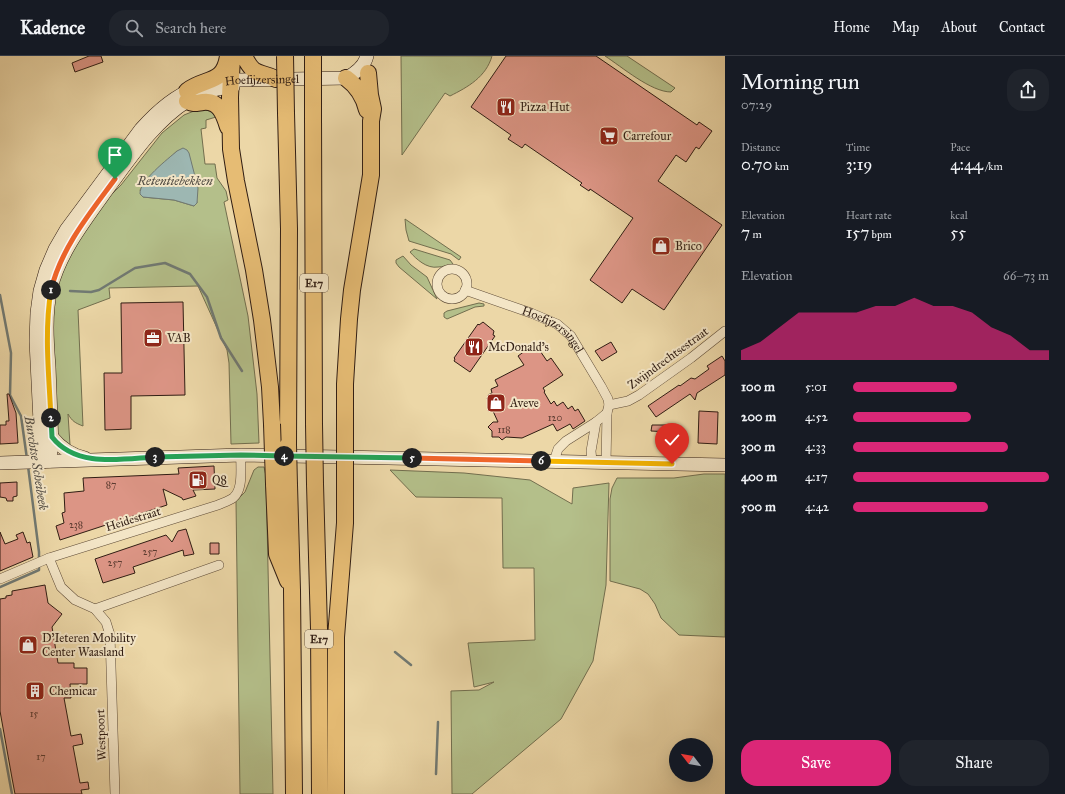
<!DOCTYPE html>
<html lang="en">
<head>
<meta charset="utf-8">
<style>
	:root { --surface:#171b24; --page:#20242c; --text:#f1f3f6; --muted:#9ea1a6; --line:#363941; --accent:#db2777 }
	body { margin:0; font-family:"IM FELL Great Primer",serif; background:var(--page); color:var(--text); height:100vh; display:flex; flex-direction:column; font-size:15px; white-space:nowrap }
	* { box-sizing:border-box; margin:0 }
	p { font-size:13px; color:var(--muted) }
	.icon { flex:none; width:22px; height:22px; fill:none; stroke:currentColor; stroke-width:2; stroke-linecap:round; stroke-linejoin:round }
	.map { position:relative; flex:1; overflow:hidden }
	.details { display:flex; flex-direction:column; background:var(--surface); width:340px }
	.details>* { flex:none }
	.needle { width:26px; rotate:301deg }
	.controls { position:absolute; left:669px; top:682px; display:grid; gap:8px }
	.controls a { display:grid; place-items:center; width:44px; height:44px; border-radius:50%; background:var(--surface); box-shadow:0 4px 16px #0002; font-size:20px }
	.pin { position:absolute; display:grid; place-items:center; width:34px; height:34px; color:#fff; margin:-41px -17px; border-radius:50% 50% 50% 0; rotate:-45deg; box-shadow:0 0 4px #0007 }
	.pin .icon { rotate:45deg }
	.km { position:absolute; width:20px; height:20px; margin:-10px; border-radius:50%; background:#222; color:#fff; font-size:11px; line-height:20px; text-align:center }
	.round { display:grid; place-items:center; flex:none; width:42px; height:42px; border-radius:16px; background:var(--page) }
	.headline { display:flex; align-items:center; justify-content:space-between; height:68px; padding:0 16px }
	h1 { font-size:22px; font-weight:600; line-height:30px }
	.stats { display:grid; grid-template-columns:repeat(3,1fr); gap:6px; height:68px; padding:4px 16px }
	.stats div { display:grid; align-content:center }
	.stats b { font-size:17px; font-weight:600 }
	.stats small { font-size:11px; font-weight:400 }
	.stats p { font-size:11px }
	.chart { height:112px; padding:8px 16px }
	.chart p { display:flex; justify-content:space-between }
	.chart svg { width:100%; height:72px; margin-top:4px; fill:var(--accent); opacity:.7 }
	.action { display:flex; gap:8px; margin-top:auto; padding:8px 16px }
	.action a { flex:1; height:46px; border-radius:16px; background:var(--accent); color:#fff; font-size:16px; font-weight:600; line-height:46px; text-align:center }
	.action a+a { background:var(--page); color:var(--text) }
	ul { padding:0 16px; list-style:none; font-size:13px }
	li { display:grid; grid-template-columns:64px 48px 1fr; align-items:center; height:30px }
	li i { height:10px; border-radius:5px; background:var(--accent) }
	header { display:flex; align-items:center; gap:24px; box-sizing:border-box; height:56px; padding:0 20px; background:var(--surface); border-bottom:1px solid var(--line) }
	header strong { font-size:19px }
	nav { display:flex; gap:22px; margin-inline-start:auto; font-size:14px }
	.search { width:280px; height:36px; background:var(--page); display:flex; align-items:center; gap:10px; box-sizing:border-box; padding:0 14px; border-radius:16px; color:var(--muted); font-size:15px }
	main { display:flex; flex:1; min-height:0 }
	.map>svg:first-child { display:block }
	.green { fill:#b4bf8a; stroke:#726e4e; fill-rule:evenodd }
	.water { fill:#9db7b2; stroke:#717972 }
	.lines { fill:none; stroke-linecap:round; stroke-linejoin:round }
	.stream { stroke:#717972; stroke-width:2.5 }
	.building { fill:#dc9585; stroke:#301d13 }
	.street-casing { stroke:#5f4c38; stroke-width:10 }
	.secondary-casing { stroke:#301d13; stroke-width:14 }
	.highway-casing { stroke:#301d13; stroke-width:18 }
	.street { stroke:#f3e5c6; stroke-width:9 }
	.secondary { stroke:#f3e5c6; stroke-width:13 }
	.highway { stroke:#e6bc74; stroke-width:16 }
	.highway-bridge-casing { stroke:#301d13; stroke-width:18; stroke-linecap:butt }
	.highway-bridge { stroke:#e6bc74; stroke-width:16 }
	.split-1-casing { stroke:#fff; stroke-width:8 }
	.split-2-casing { stroke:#fff; stroke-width:8 }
	.split-3-casing { stroke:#fff; stroke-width:8 }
	.split-4-casing { stroke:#fff; stroke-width:8 }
	.split-5-casing { stroke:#fff; stroke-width:8 }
	.split-6-casing { stroke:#fff; stroke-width:8 }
	.split-7-casing { stroke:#fff; stroke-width:8 }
	.split-1 { stroke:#f0652b; stroke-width:5 }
	.split-2 { stroke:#f5b400; stroke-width:5 }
	.split-3 { stroke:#22a559; stroke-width:5 }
	.split-4 { stroke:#22a559; stroke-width:5 }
	.split-5 { stroke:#22a559; stroke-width:5 }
	.split-6 { stroke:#f0652b; stroke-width:5 }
	.split-7 { stroke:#f5b400; stroke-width:5 }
	.labels { text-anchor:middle; stroke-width:4; stroke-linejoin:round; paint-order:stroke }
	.number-label { font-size:10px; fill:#5b3b30 }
	.shield { fill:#f3e5c6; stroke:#6a5949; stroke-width:1 }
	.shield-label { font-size:11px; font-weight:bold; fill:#301d13 }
	.street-label { font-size:12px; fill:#301d13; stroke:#f3e5c6 }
	.poi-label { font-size:12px; fill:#301d13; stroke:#f3e5c6; text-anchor:start }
	.water-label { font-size:13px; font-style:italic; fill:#514b43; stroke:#f3e5c6 }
</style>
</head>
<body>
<header>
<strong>Kadence</strong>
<div class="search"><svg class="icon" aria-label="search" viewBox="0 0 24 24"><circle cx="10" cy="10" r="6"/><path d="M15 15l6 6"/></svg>Search here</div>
<nav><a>Home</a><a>Map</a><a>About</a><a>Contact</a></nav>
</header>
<main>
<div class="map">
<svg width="725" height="738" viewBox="0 0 725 738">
	<rect width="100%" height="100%" fill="#ecd7a7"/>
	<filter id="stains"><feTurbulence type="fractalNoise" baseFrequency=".005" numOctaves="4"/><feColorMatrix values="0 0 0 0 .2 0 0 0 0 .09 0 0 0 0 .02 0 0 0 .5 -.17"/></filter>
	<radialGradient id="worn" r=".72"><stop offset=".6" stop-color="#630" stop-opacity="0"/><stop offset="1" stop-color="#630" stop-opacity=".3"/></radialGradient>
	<path class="green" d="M 401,0 L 492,0 C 486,21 468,31 450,40 L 445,37 L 402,99 Z
		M 605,0 L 627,0 L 675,32 L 671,36 C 651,36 622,11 605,0 Z
		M 199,53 L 211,55 L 216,61 L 206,64 L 206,72 L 201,73 L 205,108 L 215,108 L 217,122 L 226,135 L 228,144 L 224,146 L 248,260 L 257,338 L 259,387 L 231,388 L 229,307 L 227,294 L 198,230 L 109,232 L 110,242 L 78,254 L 83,370 C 75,367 72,365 68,358 L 70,389 L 61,386 L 55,373 L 51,257 L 62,211 L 98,152 L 121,129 L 162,77 L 184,59 ZM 177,95 L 191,106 L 197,147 L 194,150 L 174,144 L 143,141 L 140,134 L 148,123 Z
		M 405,163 L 461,201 L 459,204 L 451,198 L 409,185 L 406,174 Z
		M 414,193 L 450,204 L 453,208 C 448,209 443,211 438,211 C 427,213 416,203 410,196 Z
		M 403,200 L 411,209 L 427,221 L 437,243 L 399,211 L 396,207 L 396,204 Z
		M 479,247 L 484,248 L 484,250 L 475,251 L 447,263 L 444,261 L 444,257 L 447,255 Z
		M 258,411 L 264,411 L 266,420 L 273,738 L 240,738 L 236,445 L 245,436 L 254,414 Z
		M 390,414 L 464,417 L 530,424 L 572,448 L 573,432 L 609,427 L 606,529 L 593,605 L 561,663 L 472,738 L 452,738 L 451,635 L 479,634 L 494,626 L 474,631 L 468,587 L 535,584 L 534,512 L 503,512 L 502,442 L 416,441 Z
		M 704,418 L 725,418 L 725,581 L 679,579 L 661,562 L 655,548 L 648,538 L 640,533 L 610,525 L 610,443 L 612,432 L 617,422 L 674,422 Z"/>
	<path class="water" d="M 183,92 L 187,94 L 189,97 L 198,132 L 197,147 L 194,150 L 174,144 L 143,141 L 140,138 C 139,125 168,103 177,95 Z"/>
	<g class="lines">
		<path class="stream" d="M 70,235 L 91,236 L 99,234 L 135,212 L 165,207 L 190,218 L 207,241 L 221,282 L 242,315
			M 0,239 L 11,297 L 10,339 L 21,360 L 27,403
			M 28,410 L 39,496 L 39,504
			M 0,531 L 39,514 L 39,509
			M 395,596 L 411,609
			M 0,673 L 12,738
			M 436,718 L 438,666"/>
	</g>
	<path class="building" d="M 89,0 L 101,0 L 103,6 L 75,16 L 72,7 Z
		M 506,0 L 596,0 L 697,69 L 699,66 L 712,75 L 699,93 L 696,91 L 686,106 L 676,99 L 658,125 L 722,169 L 664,254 L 632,233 L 622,247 L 590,224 L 633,162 L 590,133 L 589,135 L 580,129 L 582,127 L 525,88 L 522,92 L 508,83 L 511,79 L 471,51 Z
		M 183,246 L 185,339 L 131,340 L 131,373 L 105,374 L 104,317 L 122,317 L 121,247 Z
		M 483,266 L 494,275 L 493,279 L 495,280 L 470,316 L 454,305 L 455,303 L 454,302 L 478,268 L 479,269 Z
		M 611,286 L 617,296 L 602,305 L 595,295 Z
		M 533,289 L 534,290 L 536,289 L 547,305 L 551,302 L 563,319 L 543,332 L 545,335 L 544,336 L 551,348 L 554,345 L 557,350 L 563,346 L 568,353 L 572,350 L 575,355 L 578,353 L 585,365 L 573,373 L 570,368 L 557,375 L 553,368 L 522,382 L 506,381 L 502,384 L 499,381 L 492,381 L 492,375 L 488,371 L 493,366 L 498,366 L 487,342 L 489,341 L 488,339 L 492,337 L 491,333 L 498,330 L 495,324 L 524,309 L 518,300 Z
		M 722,300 L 725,305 L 725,319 L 697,337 L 695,344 L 690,338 L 656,361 L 648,350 L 679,329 L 680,330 L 691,322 L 695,323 L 709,313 L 707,310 Z
		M 7,338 L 9,338 L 16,357 L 18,387 L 0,388 L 0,369 L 6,369 L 6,365 L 9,365 Z
		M 699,355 L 718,356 L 717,388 L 698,387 Z
		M 652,369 L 675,369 L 675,375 L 684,376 L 684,391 L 671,391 L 671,376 L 651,375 Z
		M 214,410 L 215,433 L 193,434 L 196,440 L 183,444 L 182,442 L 163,433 L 167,449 L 60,484 L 56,470 L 64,467 L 62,457 L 65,456 L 64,437 L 84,435 L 83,422 L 179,418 L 178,412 Z
		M 17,426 L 17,440 L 13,441 L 13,445 L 7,445 L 6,442 L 0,441 L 0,427 Z
		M 186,473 L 194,498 L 184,500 L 183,494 L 133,511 L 135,517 L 103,527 L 95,503 L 166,479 L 172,486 L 178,475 Z
		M 0,476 L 5,488 L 18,483 L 16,479 L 23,476 L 27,487 L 30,486 L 33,501 L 0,515 Z
		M 210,487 L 219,487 L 219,498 L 210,498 Z
		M 45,529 L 48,547 L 62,558 L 52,571 L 58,607 L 74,607 L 74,612 L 87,612 L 87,628 L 70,628 L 71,642 L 64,642 L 71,680 L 81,678 L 83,688 L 73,690 L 80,727 L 88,726 L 89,733 L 81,734 L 82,738 L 15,738 L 12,722 L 0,655 L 0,543 L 6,542 L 6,540 L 12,539 L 12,535 Z"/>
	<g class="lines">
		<defs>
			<g id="street">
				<circle cx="452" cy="228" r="15"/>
				<path id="s1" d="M 465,234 L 531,257 L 557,268 L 571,280 L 601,330 L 608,343 L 609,349 L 607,357 L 606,407"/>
				<path d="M 609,349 L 628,345 L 639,339 L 691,302 L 725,275"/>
				<path d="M 554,405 L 558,393 L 566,385 L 596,366 L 607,357"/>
				<path d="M 592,406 L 591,395 L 596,366"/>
				<path d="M 49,502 L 61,531 L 75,544 L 95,553 L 106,566 L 110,579 L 115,738"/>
				<path d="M 0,523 L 49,502 L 218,449 C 222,447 229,445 233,442 C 244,433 240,412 241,399"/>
				<path d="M 95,553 L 219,509"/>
			</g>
			<g id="secondary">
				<path id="s2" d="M 222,26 L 238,24 L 346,22 C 356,17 364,11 367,0"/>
				<path d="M 52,381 C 60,391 72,399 85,402"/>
				<path d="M 49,405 L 52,390 C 51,364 50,337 49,311 C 47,285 45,258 51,232 C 60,196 85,165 106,135 C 130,103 153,67 187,45 C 200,36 217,32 233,31"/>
				<path d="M 42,406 L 36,285 L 37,257 L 40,235 L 46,214 L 55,193 L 66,174 L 141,73 C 156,56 174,40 195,32"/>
				<path d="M 0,407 L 241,399 L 725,409"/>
			</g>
			<path id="highway" d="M 232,0 L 230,41 L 231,93 L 236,125 L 254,214 L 262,264 L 270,331 L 272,368
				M 244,0 C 255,22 258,14 276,23
				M 346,22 C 357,30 364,41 367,54
				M 187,35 C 205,21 224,29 228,0
				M 187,45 C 195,48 195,47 203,46 C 219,44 224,58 228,71
				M 286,57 L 289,173 L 288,389
				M 313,57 L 314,368
				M 345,370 L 345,328 L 349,263 L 352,234 L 371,119 L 371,65 L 373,53 L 370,39 L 368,17
				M 274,428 L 277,498 L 288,525
				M 315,428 L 319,573 L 320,738
				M 289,429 L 292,534 L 294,738
				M 336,738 L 336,581 L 345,467 L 345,428"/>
		</defs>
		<use href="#street" class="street-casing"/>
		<use href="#secondary" class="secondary-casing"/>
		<use href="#highway" class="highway-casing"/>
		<use href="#street" class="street"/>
		<use href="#secondary" class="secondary"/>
		<use href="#highway" class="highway"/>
		<defs>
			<path id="highway-bridge" d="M 285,0 L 286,57
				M 313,0 L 313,57
				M 272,368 L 274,428
				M 314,368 L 315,428
				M 345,370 L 345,428
				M 288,389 L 289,429"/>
		</defs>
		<use href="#highway-bridge" class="highway-bridge-casing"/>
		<use href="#highway-bridge" class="highway-bridge"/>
	</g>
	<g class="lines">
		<defs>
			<path id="split-1" d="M 51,234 C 61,192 90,157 115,123"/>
			<path id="split-2" d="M 51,362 C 49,320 44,276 51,234"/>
			<path id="split-3" d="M 51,362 L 52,381 C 76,412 121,403 155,401"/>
			<path id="split-4" d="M 155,401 L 241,399 L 284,400"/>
			<path id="split-5" d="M 284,400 L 412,402"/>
			<path id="split-6" d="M 412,402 L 541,405"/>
			<path id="split-7" d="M 541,405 L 672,408"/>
		</defs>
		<use href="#split-1" class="split-1-casing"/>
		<use href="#split-2" class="split-2-casing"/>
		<use href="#split-3" class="split-3-casing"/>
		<use href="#split-4" class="split-4-casing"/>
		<use href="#split-5" class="split-5-casing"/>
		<use href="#split-6" class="split-6-casing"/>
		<use href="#split-7" class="split-7-casing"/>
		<use href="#split-1" class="split-1"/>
		<use href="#split-2" class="split-2"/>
		<use href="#split-3" class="split-3"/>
		<use href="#split-4" class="split-4"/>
		<use href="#split-5" class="split-5"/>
		<use href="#split-6" class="split-6"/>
		<use href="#split-7" class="split-7"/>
	</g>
	<defs>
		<symbol id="restaurant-square" viewBox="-11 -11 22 22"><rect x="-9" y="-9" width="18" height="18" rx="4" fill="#8f2418" stroke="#f3e5c6"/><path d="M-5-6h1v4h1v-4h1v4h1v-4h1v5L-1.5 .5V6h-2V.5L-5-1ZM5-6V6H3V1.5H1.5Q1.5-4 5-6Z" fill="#fff"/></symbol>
		<symbol id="supermarket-square" viewBox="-11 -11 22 22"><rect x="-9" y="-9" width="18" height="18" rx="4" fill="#8f2418" stroke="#f3e5c6"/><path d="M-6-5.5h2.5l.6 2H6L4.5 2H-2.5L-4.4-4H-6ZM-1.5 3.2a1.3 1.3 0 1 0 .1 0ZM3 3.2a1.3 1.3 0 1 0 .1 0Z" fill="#fff"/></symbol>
		<symbol id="shop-square" viewBox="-11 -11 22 22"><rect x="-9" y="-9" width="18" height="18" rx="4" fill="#8f2418" stroke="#f3e5c6"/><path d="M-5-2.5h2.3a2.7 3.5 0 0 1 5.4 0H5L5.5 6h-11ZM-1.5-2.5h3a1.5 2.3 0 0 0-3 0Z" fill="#fff"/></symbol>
		<symbol id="office-square" viewBox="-11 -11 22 22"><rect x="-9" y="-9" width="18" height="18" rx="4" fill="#8f2418" stroke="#f3e5c6"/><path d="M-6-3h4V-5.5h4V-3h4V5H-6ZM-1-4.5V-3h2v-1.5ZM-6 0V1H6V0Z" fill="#fff"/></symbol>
		<symbol id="fuel-square" viewBox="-11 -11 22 22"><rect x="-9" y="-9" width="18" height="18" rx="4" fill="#8f2418" stroke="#f3e5c6"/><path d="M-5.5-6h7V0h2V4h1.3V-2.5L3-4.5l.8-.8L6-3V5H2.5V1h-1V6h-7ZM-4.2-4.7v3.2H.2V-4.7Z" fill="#fff"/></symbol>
		<symbol id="building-square" viewBox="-11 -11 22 22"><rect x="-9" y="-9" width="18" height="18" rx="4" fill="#8f2418" stroke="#f3e5c6"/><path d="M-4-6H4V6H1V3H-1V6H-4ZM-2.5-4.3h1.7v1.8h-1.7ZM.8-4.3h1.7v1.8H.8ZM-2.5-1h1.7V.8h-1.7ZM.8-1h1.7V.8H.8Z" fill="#fff"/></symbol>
	</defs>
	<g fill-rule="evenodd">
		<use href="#restaurant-square" x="495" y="40" width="22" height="22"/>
		<use href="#supermarket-square" x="598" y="69" width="22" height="22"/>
		<use href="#shop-square" x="650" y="179" width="22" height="22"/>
		<use href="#office-square" x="142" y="271" width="22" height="22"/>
		<use href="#restaurant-square" x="463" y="280" width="22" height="22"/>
		<use href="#shop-square" x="485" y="336" width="22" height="22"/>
		<use href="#fuel-square" x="187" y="413" width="22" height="22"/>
		<use href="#shop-square" x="17" y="578" width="22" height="22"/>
		<use href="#building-square" x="24" y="624" width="22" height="22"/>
	</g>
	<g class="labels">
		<g class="number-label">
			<text x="555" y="365">120</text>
			<text x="504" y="377">118</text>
			<text x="111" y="432">87</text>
			<text x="76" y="472">238</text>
			<text x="150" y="499">257</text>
			<text x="115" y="510">257</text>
			<text x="34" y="661">15</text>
			<text x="41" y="704">17</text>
		</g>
		<g class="shield">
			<rect x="300" y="218" width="28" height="18" rx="3"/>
			<rect x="305" y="574" width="28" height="18" rx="3"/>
		</g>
		<g class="shield-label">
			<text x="314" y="231">E17</text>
			<text x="319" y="587">E17</text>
		</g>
		<g class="street-label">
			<text dy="4" stroke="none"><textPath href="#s2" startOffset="40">Hoefijzersingel</textPath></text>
			<text dy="4" stroke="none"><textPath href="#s1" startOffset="98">Hoefijzersingel</textPath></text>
			<text transform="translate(668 302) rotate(-36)" y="4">Zwijndrechtsestraat</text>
			<text transform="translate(133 463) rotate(-17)" y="4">Heidestraat</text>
			<text transform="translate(101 679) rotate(-92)" y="4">Westpoort</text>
		</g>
		<g class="poi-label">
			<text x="520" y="55">Pizza Hut</text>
			<text x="623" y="84">Carrefour</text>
			<text x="675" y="194">Brico</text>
			<text x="167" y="286">VAB</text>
			<text x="488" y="295">McDonald's</text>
			<text x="510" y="351">Aveve</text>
			<text x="212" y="428">Q8</text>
			<text x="42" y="586">D’Ieteren Mobility<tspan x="42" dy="14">Center Waasland</tspan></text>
			<text x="49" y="639">Chemicar</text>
		</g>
		<g class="water-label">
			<text x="175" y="129">Retentiebekken</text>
			<text transform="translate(37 407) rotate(81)" y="5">Burchtse Scheibeek</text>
		</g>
	</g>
	<rect width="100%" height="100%" filter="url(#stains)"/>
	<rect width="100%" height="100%" fill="url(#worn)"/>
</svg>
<div class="controls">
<a><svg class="needle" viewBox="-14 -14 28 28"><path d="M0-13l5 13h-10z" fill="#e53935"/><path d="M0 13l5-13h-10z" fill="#9ea1a6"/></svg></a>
</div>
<div class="pin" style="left:115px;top:123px;background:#1e9e55"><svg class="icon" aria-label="arrive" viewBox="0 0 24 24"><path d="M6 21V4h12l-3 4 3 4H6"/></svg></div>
<div class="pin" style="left:672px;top:408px;background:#d93025"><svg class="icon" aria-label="check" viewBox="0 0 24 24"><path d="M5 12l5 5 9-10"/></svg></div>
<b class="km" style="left:51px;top:234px">1</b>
<b class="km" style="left:51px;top:362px">2</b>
<b class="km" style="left:155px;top:401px">3</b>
<b class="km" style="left:284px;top:400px">4</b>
<b class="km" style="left:412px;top:402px">5</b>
<b class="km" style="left:541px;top:405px">6</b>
</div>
<section class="details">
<div class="headline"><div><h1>Morning run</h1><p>07:29</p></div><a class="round"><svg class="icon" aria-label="share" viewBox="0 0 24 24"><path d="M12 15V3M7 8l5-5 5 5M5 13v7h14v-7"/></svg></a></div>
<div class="stats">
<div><p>Distance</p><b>0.70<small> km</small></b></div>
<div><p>Time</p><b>3:19</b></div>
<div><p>Pace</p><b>4:44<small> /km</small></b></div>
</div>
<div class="stats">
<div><p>Elevation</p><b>7<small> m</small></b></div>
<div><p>Heart rate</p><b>157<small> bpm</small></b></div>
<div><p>kcal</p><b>55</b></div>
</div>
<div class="chart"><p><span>Elevation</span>66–73 m</p>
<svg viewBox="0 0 160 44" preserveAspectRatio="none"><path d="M0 44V38L10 33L20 24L30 15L40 15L50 15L60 15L70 11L80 11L90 6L100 11L110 11L120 15L130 24L140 29L150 38L160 38V44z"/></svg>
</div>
<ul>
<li><b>100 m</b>5:01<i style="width:53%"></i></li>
<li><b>200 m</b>4:52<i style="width:60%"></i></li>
<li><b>300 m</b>4:33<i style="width:79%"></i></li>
<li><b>400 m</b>4:17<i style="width:100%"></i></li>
<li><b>500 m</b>4:42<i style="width:69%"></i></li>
</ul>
<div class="action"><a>Save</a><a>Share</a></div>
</section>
</main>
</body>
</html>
